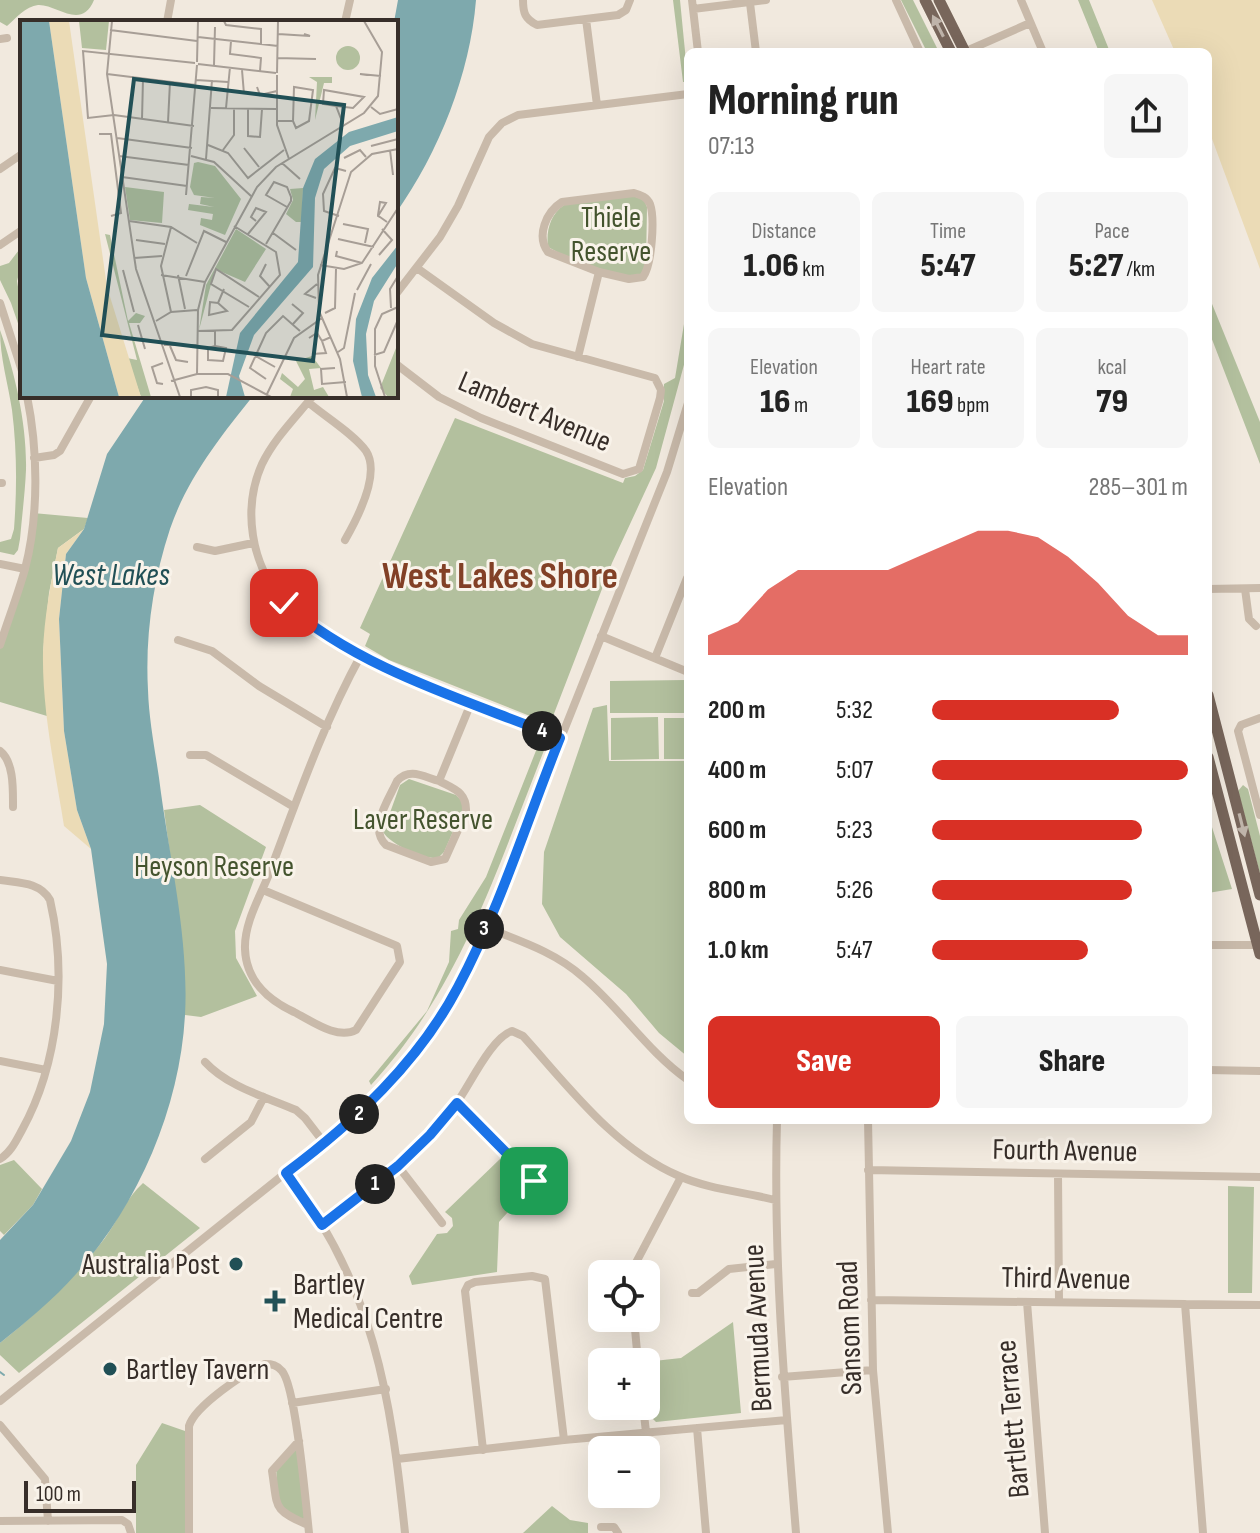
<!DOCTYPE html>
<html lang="en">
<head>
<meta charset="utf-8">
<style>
	:root { --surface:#fff; --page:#f6f6f6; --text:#222; --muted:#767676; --accent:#d93025 }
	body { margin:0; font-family:"Sofia Sans Condensed",sans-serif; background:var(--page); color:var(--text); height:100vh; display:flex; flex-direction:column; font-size:30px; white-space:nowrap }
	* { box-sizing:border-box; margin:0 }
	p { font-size:26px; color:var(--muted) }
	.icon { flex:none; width:44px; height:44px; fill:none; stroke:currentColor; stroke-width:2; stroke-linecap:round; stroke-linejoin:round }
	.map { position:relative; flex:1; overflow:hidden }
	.drawer { position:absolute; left:684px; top:48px; width:528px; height:1076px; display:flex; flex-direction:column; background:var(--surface); border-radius:12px; box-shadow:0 8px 32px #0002 }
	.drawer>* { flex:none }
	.fabs { position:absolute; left:588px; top:1260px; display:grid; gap:16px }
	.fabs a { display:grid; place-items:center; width:72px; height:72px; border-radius:12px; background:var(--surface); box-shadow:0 8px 32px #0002; font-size:40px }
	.scale { position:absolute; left:24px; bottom:20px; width:112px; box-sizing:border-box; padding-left:8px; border:4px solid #372e29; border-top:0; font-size:22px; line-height:28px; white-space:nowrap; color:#372e29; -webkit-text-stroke:6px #f9f3ea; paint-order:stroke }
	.pin { position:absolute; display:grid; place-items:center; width:68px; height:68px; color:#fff; margin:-34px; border-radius:16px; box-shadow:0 4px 12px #0006 }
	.km { position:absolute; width:40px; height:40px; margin:-20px; border-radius:50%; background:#222; color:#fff; font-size:22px; line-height:40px; text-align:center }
	.round { display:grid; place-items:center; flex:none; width:84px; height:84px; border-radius:12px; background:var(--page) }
	.summary { display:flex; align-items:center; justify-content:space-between; height:136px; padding:0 24px }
	h1 { font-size:44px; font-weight:800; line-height:60px }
	.stats { display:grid; grid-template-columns:repeat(3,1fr); gap:12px; height:136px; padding:8px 24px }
	.stats div { display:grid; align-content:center; border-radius:12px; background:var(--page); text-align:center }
	.stats b { font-size:34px; font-weight:800 }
	.stats small { font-size:22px; font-weight:400 }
	.stats p { font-size:22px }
	.chart { height:224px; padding:16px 24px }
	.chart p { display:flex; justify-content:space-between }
	.chart svg { width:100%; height:144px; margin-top:8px; fill:var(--accent); opacity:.7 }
	.action { display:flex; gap:16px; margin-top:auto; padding:16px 24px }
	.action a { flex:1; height:92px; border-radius:12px; background:var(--accent); color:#fff; font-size:32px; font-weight:800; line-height:92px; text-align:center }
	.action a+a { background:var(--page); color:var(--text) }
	ul { padding:0 24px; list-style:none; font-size:26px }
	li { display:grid; grid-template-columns:128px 96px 1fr; align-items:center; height:60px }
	li i { height:20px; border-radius:10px; background:var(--accent) }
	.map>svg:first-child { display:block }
	.green { fill:#b3c09e }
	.sand { fill:#ebdbb6 }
	.water { fill:#7ea9ad }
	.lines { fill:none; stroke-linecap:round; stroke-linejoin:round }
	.stream { stroke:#7ea9ad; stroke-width:2 }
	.minor { stroke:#c9baaa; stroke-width:8 }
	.major { stroke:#78665b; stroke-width:11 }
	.oneway { fill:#bfb4aa }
	.route-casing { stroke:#fff; stroke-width:16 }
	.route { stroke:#1a73e8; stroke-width:10 }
	.poi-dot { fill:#215056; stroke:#f9f3ea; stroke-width:3 }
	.labels { text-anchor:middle; stroke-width:6; stroke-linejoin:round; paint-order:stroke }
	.park-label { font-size:30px; fill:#44542e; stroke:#f9f3ea }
	.street-label { font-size:30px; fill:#372e29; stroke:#f9f3ea }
	.poi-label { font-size:30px; fill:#372e29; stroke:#f9f3ea; text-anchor:start }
	.water-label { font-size:32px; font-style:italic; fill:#215056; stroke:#f9f3ea }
	.district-label { font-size:38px; font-weight:bold; fill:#824026; stroke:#f9f3ea }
	.inset-road { fill:none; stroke:#a79e96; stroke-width:2 }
	.view { fill:#215056; fill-opacity:0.15; stroke:#215056; stroke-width:4 }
	.inset-edge { fill:none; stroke:#372e29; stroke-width:4 }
</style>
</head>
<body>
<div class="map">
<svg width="1260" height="1533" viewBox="0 0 1260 1533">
	<rect width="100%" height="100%" fill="#f1e9de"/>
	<path class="green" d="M 0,0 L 94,0 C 81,31 57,4 38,5 C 26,6 15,19 7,26 L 0,22 Z
		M 673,0 L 680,0 L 688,82 L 683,82 Z
		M 901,0 L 913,0 L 939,52 L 927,52 Z
		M 1078,0 L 1089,0 L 1110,52 L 1099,52 Z
		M 633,196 L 644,200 L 647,207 L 646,264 L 642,274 L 634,278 L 576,262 L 548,247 C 546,231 550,215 564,205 Z
		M 22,246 L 22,262 L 17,281 L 22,310 L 22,335 L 11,303 L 0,280 L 0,266 L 9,263 Z
		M 1208,294 L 1260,422 L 1260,464 L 1208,329 Z
		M 688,300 L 688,350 L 656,468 L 612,563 L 550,724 L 389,660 L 365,646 L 370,634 L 360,628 L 455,418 L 623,483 L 625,478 L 635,476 L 643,470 L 664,401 L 664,384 L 675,378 Z
		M 0,330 C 15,373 27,424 26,470 C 25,493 22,516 20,539 L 18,550 L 14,555 L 0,552 L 0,542 L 11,539 L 14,529 C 17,489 17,450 12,410 C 8,383 0,358 0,330 Z
		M 33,513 L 88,518 L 84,529 L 58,548 L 49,593 L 43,652 L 47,716 L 0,702 L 0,645 L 25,569 Z
		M 686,680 L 686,713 L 610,713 L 610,681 Z
		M 607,705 L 609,761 L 688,761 L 688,1057 L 659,1033 L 626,994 L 560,937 L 542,904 L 544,852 L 593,708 Z
		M 658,717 L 659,759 L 611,760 L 611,718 Z
		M 664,718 L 688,718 L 688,759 L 664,759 Z
		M 541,738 L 547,743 C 498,865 462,986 371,1085 L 369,1081 L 427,1011 L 449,962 L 451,931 L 458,929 L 459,920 L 486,877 Z
		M 409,779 L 456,795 L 462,801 L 463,809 L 444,852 L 438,858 C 423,859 391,845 383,832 L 400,785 Z
		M 1243,785 L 1248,789 L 1260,836 L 1260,874 L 1238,791 Z
		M 1208,802 L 1211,824 L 1232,889 L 1208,893 Z
		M 200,805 L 266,847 L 235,931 L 236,958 L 257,996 L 201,1017 L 185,1015 L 182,945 L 164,810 Z
		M 500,1159 L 531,1186 L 499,1222 L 497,1272 L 412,1285 L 409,1276 L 437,1234 L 447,1233 L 453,1226 L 452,1218 L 445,1212 Z
		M 14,1160 L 42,1189 L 33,1205 L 4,1235 L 0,1231 L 0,1165 Z
		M 143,1183 L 200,1228 L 19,1373 L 0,1355 L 0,1343 C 39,1312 74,1278 105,1238 C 118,1220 126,1198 143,1183 Z
		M 1228,1186 L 1254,1187 L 1252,1293 L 1228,1293 Z
		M 733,1322 L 741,1413 L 656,1422 L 652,1418 L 645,1362 L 681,1358 Z
		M 162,1423 L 185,1431 L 185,1533 L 136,1533 L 136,1465 Z
		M 299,1441 L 308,1525 L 278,1506 L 276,1464 Z
		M 552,1506 L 570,1520 L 588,1523 L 588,1533 L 523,1533 Z"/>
	<path class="sand" d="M 1152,0 L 1260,0 L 1260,269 L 1208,128 L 1208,52 L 1175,52 Z
		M 84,529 L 66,554 L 59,619 L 64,731 L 77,810 L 91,849 L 64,826 C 55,769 42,710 43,653 C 44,617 51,582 58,548 Z"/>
	<path class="water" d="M 398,0 L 476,0 C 470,74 439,152 396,213 L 396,22 L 394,22 Z
		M 146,396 L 253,396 C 220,437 187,479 170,529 C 153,580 145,637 148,690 C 149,724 157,759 161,793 C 171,865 189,942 185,1015 C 180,1108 138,1205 76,1274 C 54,1299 26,1322 0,1343 L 0,1240 L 33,1205 L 71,1141 L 90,1092 L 104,1024 L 107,964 L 91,849 L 77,810 L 64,731 L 59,619 L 66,554 L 84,529 L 107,454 Z"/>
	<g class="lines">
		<path class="stream" d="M 0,1372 L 4,1375"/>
		<path class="minor" d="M 523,0 C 523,13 525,19 537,25 L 618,15 L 626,10 L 630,0
			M 692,0 L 698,52
			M 896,0 L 920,52
			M 1021,0 L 1043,52
			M 750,3 L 756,52
			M 693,9 L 766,0
			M 586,19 L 597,105
			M 167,22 L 171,0
			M 345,22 L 350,0
			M 0,39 L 7,38
			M 964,52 L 1030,23
			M 0,169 L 22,154
			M 0,245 L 22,230
			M 396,294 L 440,237 L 458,206 L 489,137 L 502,123 L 518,115 L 688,94
			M 0,303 L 22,371
			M 578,357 L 599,272 L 548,252 C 536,236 546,212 562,202 L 634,193 C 641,195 647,197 650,204 C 655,218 652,265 643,277 L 629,279 L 599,272
			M 396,364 L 439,397 L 481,418 L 623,474 L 639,469 L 660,398 L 661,390 L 655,378 L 532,344 L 494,323 L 417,268
			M 313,396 C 295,418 274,439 262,464 C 242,509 251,564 283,601 C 297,618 318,629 337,640 C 407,682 485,707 560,738
			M 308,402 C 324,416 354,434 366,451 C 381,474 357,519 345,540
			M 34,458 L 54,455 L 60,451 L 91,396
			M 0,483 L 2,483
			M 197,547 L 215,551 L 253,543
			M 0,564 L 25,569
			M 1208,589 L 1260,588
			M 1245,589 L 1249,619 L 1256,626
			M 601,636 L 688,672
			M 178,640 L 212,651 L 259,686 L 327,727
			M 0,645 C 8,620 18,594 25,569 C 39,515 38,450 27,396
			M 655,658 L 687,578
			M 1260,718 L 1241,725 L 1238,731 L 1260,815
			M 0,751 C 14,762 13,789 13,807
			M 190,755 L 206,755 L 294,807
			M 439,781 C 454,789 467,792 466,812 L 445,859 L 431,862 L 386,845 C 368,828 389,799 397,781 C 410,767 424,777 439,781 L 471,703
			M 0,880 C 19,883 40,882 50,900 C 67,974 59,1063 22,1130 C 16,1141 11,1152 0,1159
			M 263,890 L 397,946 L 400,962 L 356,1030 C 337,1040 312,1021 294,1012 C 268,1000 246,980 245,949 C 244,923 260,897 269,874 C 297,800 323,724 361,655
			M 485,927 C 520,941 555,952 583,977 C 621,1009 647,1051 688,1080
			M 1208,945 L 1260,945
			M 0,970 L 58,981
			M 0,1061 L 46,1070
			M 205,1062 C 228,1087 266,1097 296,1110 L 305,1118 L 325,1144
			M 1208,1070 L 1260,1071
			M 457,1103 L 561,1206
			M 777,1120 C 773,1259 785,1395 796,1533
			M 868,1120 L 873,1370 L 888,1533
			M 205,1159 L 251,1122 L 264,1097
			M 398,1166 L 442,1223
			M 868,1170 L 1260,1177
			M 286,1173 C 374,1283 391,1398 405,1533
			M 1058,1174 L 1059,1301
			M 322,1225 C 370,1188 419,1153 456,1104 C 470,1085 491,1038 512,1031 L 523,1036 C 569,1087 614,1148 679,1176 C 708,1189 744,1192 775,1200
			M 630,1274 L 681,1177
			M 692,1293 L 698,1293 L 729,1269 L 776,1264
			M 871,1300 L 1260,1305
			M 1027,1302 L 1045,1533
			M 1185,1304 L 1203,1533
			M 634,1318 L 638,1362
			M 782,1377 L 873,1370
			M 0,1401 L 358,1115 C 396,1077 430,1036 457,989 C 470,966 479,940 490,916 L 667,472 L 688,403
			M 292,1403 L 386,1389
			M 643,1406 L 646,1432
			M 0,1425 L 45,1479 L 48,1521
			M 697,1428 L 706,1533
			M 299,1441 L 272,1471 C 278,1509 272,1509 308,1525
			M 483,1450 L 465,1291 L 468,1285 L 475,1282 L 532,1276 L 545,1279 L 564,1440
			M 397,1459 L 564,1440 L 787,1420
			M 0,1521 L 122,1520 L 128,1524 L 131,1533
			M 601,1527 L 614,1527 L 618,1533
			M 189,1533 L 189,1426 C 195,1406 245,1372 265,1364 C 272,1364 277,1365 282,1371 C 296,1387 306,1505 309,1533"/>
		<path class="major" d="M 925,0 L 951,52
			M 939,0 L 965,52
			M 1208,695 L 1260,895
			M 1208,757 L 1260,954"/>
	</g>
	<defs><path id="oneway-solid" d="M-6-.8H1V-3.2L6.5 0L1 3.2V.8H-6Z" transform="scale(2)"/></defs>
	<g class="oneway">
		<use href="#oneway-solid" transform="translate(938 26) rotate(-117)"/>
		<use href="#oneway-solid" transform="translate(1242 825) rotate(76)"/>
	</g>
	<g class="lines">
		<defs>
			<path id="route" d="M 284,603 C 360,670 467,700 560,738 C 527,820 500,908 458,987 C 418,1063 354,1122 286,1173 L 322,1225 L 398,1166 L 430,1135 L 457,1103 L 534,1181"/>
		</defs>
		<use href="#route" class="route-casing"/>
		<use href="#route" class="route"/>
	</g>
	<g class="poi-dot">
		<circle cx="236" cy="1264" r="8"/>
		<path d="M271 1289h8v8h8v8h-8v8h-8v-8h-8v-8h8z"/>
		<circle cx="110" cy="1369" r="8"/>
	</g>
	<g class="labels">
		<g class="park-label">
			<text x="611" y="227">Thiele<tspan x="611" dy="34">Reserve</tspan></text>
			<text x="423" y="829">Laver Reserve</text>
			<text x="214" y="876">Heyson Reserve</text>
		</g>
		<g class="street-label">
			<text transform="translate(535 411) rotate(23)" y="10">Lambert Avenue</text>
			<text transform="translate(1065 1150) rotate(1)" y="10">Fourth Avenue</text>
			<text transform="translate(1066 1278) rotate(1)" y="10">Third Avenue</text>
			<text transform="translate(757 1328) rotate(-93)" y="10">Bermuda Avenue</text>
			<text transform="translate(849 1328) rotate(-92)" y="10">Sansom Road</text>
			<text transform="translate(1012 1419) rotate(-95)" y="10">Bartlett Terrace</text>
		</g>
		<g class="poi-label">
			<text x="220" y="1274" text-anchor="end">Australia Post</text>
			<text x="293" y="1294">Bartley<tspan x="293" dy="34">Medical Centre</tspan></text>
			<text x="126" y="1379">Bartley Tavern</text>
		</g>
		<g class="water-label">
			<text x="111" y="585">West Lakes</text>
		</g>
		<g class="district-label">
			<text x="500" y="588">West Lakes Shore</text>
		</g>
	</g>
	<g transform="translate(20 20)">
		<rect width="378" height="378" fill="#f1e9de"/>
		<path d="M 59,1 L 89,1 L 86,30 L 62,28 ZM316 38a12 12 0 1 1 24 0a12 12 0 1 1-24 0ZM 289,57 L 312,57 L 312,63 L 304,63 L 295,100 L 297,62 ZM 178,142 L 195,146 L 221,179 L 205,215 L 180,205 L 181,198 L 192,200 L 193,194 L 168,190 L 169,184 L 194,187 L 180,184 L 181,177 L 195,178 L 174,175 L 170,167 L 174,143 ZM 105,167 L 144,172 L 142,203 L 110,200 ZM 283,168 L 282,202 L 276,202 L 266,194 L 273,180 L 270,169 ZM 216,209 L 246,229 L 225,262 L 195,249 L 179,310 L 186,265 ZM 85,214 L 90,215 L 108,301 L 116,293 L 125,296 L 120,303 L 109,303 L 131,377 L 121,377 L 107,338 L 117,340 ZM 378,323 L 378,377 L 368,377 L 360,368 ZM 292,336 L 301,348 L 289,349 L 294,370 L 303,367 L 309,377 L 270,377 L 273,369 L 260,359 L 262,353 L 278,367 L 285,359 L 276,341 Z" fill="#b3c09e"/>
		<path d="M 29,1 L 49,1 L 87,267 L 121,377 L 99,377 L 66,258 Z" fill="#ebdbb6"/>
		<path d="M 0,1 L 29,1 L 66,258 L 99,377 L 0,377 ZM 378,97 L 378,111 L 330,126 L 304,149 L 295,178 L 293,247 L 234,315 L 219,356 L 225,377 L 206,377 L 220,313 L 278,242 L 283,168 L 295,139 L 329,112 ZM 378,225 L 378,243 L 354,281 L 346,314 L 348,355 L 356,377 L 342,377 L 333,341 L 336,299 L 352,258 Z" fill="#7ea9ad"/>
		<path class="inset-road" d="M 92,1 L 87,54 L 116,249 L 160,377M 204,1 L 206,5 L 241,9 L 241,24M 90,10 L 177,21M 258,14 L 290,16 L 284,14M 178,17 L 258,26M 211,21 L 210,34 L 241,38 L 240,51M 257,38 L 296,39M 177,42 L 178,1M 178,44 L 256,53M 194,45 L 195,7M 222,50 L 224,74M 257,53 L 258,1M 87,54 L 176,65M 257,55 L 257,105 L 269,139M 347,55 L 340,54 L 361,56M 176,60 L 208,62M 237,67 L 240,75 L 257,71M 316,86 L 333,88 L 344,77 L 304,70 L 303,84 L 316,86 L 323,104M 351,87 L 360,94 L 378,89M 191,88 L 256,89M 206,88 L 210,47M 228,89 L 228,116 L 240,117 L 242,89M 122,99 L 123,59M 257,101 L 273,101 L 276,108 L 289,101 L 293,70 L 274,67 L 273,101M 148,102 L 150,62M 174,106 L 94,95 L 68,98 L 63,31 L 175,43M 79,114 L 91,114 L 101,193 L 91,196M 97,118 L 172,128M 188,125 L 208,133 L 228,158 L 264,130M 351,126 L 378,119M 224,128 L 239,147M 203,130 L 214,115 L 214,89M 370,130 L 373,155M 99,136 L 169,145M 171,136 L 194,142 L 231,176M 324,138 L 340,130 L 346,137M 186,139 L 192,60M 262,143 L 280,159M 102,157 L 167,166M 166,175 L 177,45M 319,196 L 304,191 L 303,174 L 315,148 L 326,151M 358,196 L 366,183 L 360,182 L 358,195 L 358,196 L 360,197 L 367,202M 109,201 L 151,207 L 177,223M 323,204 L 348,209 L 345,223M 253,213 L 276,230M 228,214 L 246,192 L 236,188 L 231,197 L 236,201M 318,219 L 354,227M 116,220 L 145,224M 246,224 L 260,200 L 271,181 L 271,177 L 267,167 L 254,162 L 246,175 L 267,187M 317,231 L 316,236 L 342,243M 359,235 L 372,220 L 362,209M 114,238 L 142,236M 246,244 L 240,256 L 250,267M 300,245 L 324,249 L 342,243 L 378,188M 103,250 L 114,292M 141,255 L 185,262M 158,255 L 165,289M 166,256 L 184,211 L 206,222M 337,270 L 351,244M 296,278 L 285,274 L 297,264M 198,283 L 190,282 L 189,295 L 207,291 L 198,283 L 204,269M 272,284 L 283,293 L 273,304M 229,287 L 191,264 L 196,249 L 239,277M 371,288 L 370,269 L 378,256M 151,292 L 141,246 L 151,207M 305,293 L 315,288 L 316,249M 136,301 L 151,292 L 177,290M 118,305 L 125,329M 177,311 L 212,310 L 260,255 L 256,232 L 214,206M 289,318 L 297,313 L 302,321 L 311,317M 144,325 L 177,325M 150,326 L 156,340 L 168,342M 195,326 L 188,328 L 188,340 L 203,341 L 206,328 L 195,326 L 195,311M 318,332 L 324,328 L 335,273M 292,334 L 306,333 L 302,321M 234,335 L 255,347M 354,335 L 364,332 L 377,302M 143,343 L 132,347 L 137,363 L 143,364M 315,348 L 301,349 L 302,364 L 326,362M 177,354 L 178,290 L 185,262 L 237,167 L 256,147 L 344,93 L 358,76 L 362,32 L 344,1M 246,359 L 230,348 L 246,313 L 263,296 L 280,311M 151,361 L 177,354 L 208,354 L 251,377M 247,374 L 274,318 L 302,298M 171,377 L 171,370 L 186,367 L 198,370 L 198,377M 327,377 L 320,339 L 299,291 L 298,255 L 331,152 L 352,134 L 378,129M 365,377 L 355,346 L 355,309 L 362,294 L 378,287"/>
		<path class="view" d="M 114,59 L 324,85 L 293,341 L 82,315 Z"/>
		<rect width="378" height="378" class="inset-edge"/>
	</g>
</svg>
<div class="fabs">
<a><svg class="icon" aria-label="locate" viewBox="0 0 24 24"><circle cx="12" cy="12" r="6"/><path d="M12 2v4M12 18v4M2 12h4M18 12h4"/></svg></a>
<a>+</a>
<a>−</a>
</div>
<div class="scale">100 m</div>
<div class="pin" style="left:534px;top:1181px;background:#1e9e55"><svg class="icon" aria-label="arrive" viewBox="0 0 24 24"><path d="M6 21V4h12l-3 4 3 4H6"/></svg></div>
<div class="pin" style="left:284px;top:603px;background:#d93025"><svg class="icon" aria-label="check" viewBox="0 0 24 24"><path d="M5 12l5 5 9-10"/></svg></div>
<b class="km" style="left:375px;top:1184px">1</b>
<b class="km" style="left:359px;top:1114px">2</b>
<b class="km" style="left:484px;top:929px">3</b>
<b class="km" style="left:542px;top:731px">4</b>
<section class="drawer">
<div class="summary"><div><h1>Morning run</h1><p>07:13</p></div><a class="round"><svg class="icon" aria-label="share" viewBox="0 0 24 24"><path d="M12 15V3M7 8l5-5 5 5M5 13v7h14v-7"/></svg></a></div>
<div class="stats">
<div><p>Distance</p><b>1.06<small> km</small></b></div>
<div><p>Time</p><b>5:47</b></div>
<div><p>Pace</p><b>5:27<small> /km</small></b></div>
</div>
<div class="stats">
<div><p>Elevation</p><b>16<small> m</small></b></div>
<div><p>Heart rate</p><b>169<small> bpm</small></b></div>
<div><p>kcal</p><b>79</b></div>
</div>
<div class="chart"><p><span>Elevation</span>285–301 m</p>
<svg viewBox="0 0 160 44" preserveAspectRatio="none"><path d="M0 44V38L10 34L20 24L30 18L40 18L50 18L60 18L70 14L80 10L90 6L100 6L110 8L120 14L130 22L140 32L150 38L160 38V44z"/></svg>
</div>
<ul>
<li><b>200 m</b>5:32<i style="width:73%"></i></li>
<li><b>400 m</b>5:07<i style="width:100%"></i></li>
<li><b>600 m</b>5:23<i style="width:82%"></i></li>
<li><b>800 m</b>5:26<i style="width:78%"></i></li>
<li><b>1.0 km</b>5:47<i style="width:61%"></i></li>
</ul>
<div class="action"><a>Save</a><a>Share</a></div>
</section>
</div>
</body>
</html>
